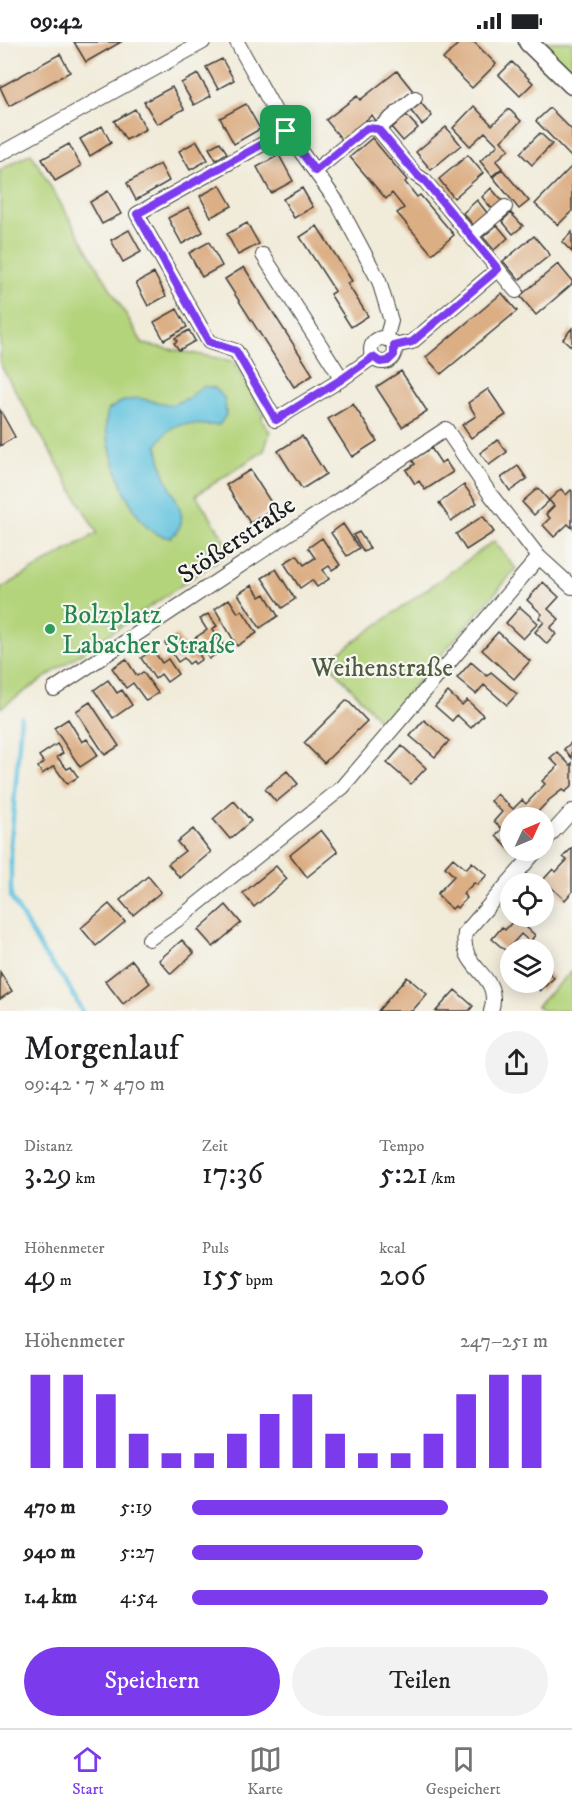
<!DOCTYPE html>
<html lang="de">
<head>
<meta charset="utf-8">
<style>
	:root { --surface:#fff; --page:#f2f2f2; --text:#202124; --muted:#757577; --line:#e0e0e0; --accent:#7c3aed }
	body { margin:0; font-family:"IM FELL DW Pica",serif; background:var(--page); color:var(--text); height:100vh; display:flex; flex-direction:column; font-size:22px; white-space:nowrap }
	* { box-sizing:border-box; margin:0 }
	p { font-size:20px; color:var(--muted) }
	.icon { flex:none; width:33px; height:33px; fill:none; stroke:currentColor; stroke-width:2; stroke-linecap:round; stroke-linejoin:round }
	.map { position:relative; height:969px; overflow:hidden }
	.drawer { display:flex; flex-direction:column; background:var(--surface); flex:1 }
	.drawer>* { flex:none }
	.needle { width:39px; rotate:46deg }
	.fabs { position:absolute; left:500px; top:765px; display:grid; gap:12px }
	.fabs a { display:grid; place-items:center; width:54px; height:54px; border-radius:50%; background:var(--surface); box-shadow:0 3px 15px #0003; font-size:30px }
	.pin { position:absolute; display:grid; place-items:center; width:51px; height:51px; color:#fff; margin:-26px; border-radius:12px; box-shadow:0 3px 9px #0006 }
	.round { display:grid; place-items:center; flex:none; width:63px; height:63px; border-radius:32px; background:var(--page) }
	.head { display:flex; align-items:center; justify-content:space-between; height:102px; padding:0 24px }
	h1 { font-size:33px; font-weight:600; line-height:45px }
	.figures { display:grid; grid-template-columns:repeat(3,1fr); gap:9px; height:102px; padding:6px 24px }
	.figures div { display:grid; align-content:center }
	.figures b { font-size:30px; font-weight:600 }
	.figures small { font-size:16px; font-weight:400 }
	.figures p { font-size:16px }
	.chart { height:168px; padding:12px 24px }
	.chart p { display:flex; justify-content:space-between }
	.chart svg { width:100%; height:108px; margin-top:6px; stroke:var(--accent); stroke-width:6 }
	.primary-button { display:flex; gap:12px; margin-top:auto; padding:12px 24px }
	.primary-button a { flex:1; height:69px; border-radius:36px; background:var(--accent); color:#fff; font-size:24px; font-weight:600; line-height:69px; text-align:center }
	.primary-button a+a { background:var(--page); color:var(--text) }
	ul { padding:0 24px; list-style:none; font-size:20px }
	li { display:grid; grid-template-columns:96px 72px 1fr; align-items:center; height:45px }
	li i { height:15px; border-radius:8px; background:var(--accent) }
	.status { display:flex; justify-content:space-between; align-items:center; height:42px; padding:0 30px; background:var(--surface); direction:ltr }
	.status svg { height:16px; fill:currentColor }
	.tabs { display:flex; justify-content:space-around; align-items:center; height:84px; border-top:2px solid var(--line); background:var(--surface); font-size:16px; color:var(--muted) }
	.tabs a { display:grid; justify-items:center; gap:3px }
	.tabs .selected { color:var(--accent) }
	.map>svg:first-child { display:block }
	.green { fill:#b4d47c; stroke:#68784c; stroke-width:1.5 }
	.water { fill:#61c3df; stroke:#3e707e; stroke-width:1.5 }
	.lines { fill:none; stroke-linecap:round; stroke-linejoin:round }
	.stream { stroke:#61c3df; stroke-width:4.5 }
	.building { fill:#dcae84 }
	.minor-casing { stroke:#3c3b38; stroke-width:16 }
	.major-casing { stroke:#3c3b38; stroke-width:21 }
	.minor { stroke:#fff; stroke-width:14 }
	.major { stroke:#fff; stroke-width:18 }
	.route-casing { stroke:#fff; stroke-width:12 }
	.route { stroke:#7c3aed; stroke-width:8 }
	.leisure-dot { fill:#2e9e5b; stroke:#f6f6f2; stroke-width:2 }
	.labels { text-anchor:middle; stroke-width:4.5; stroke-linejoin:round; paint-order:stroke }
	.street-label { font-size:26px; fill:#1c1c1c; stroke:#f6f6f2 }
	.leisure-label { font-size:26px; fill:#27864d; stroke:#f6f6f2; text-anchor:start }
	.park-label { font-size:26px; fill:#515c3e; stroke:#f6f6f2 }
</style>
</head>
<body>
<div class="status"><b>09:42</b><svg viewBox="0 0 49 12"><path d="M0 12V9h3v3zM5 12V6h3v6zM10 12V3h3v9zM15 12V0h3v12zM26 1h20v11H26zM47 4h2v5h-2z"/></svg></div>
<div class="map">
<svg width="572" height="969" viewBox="0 0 572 969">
	<rect width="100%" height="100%" fill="#f6f6f2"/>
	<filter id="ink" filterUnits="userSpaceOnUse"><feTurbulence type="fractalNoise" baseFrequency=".0167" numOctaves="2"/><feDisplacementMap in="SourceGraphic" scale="12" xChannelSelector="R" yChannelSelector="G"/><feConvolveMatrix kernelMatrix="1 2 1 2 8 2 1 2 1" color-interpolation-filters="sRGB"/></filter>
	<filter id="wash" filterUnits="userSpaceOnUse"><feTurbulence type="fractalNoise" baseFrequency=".008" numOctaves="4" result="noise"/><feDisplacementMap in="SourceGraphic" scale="24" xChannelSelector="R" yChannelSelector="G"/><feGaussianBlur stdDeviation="1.35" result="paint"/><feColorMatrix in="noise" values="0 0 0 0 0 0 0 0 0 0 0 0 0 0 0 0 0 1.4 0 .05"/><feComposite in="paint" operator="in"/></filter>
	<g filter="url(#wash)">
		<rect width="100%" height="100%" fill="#f1ebd9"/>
		<path class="green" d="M 540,0 L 572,0 L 572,31 Z
			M 31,111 L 143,302 L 233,319 L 263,372 L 262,378 L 270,390 L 264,409 L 196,453 L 232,509 L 0,666 L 0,547 L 97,491 L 0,322 L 0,128 Z
			M 494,499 L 516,527 L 382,681 L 327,619 Z
			M 572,929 L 572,969 L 544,969 L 537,964 Z"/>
		<path class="water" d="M 203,344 L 215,346 L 225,357 L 226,373 L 219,383 C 191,385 173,372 157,404 C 160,416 162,430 168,441 C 176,459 193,479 170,496 C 162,494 154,492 148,486 C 127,465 110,416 106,386 C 105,380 107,374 108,368 L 121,360 L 138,356 L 171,363 L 188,356 Z"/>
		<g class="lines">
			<path class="stream" d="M 21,675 L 11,802 L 11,855 L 44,912 L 68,943 L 82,969"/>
		</g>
		<g id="blocks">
			<path class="building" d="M 74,0 L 121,0 L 86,20 Z
				M 460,0 L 474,0 L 496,22 L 472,46 L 443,17 Z
				M 60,12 L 70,30 L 9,64 L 0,45 Z
				M 222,17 L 234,38 L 218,47 L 206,25 Z
				M 512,20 L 533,41 L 520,54 L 499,33 Z
				M 397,29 L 413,49 L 376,79 L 372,73 L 342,98 L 326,78 L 357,54 L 360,58 Z
				M 198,32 L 211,54 L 194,63 L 181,41 Z
				M 172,45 L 184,67 L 157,82 L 144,60 Z
				M 421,61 L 432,74 L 422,83 L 411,69 Z
				M 246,62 L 260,87 L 234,102 L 220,76 Z
				M 474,64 L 492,83 L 509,67 L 521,79 L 501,99 L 509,107 L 496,119 L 502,126 L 492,134 L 480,119 L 498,103 L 485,90 L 470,104 L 453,86 Z
				M 550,66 L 572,88 L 572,116 L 536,79 Z
				M 135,67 L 146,87 L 126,98 L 114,79 Z
				M 406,73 L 418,86 L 403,99 L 392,86 Z
				M 102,84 L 111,101 L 90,114 L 80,97 Z
				M 446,85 L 461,103 L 431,128 L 416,110 Z
				M 540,91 L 552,102 L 532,123 L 520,111 Z
				M 372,96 L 407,138 L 405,140 L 417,155 L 420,153 L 454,193 L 432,212 L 397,171 L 404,166 L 392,151 L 386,157 L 350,115 Z
				M 197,99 L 208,118 L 190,128 L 179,109 Z
				M 220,100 L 227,111 L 216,118 L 209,106 Z
				M 69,102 L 81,124 L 55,139 L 42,117 Z
				M 279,113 L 293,139 L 271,151 L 257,125 Z
				M 468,113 L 483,131 L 454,156 L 439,137 Z
				M 160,122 L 169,139 L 136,158 L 127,141 Z
				M 572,124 L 572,169 L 558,183 L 535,162 Z
				M 502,127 L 529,159 L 519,167 L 493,135 Z
				M 220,143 L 232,164 L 211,175 L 200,154 Z
				M 302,146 L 313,165 L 294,176 L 283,157 Z
				M 491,146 L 503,160 L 493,168 L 482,155 Z
				M 108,149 L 121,172 L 102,182 L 90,160 Z
				M 477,158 L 488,172 L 474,184 L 463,171 Z
				M 189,165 L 203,190 L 182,202 L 168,176 Z
				M 511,171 L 523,184 L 513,192 L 502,179 Z
				M 247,181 L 259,202 L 238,213 L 227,192 Z
				M 497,183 L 508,196 L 494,208 L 483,195 Z
				M 317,184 L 352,239 L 347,241 L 368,274 L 351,285 L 330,252 L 335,249 L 300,195 Z
				M 129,188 L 141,210 L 123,220 L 111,198 Z
				M 572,190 L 572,210 L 562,200 Z
				M 534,194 L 550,213 L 519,238 L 503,219 Z
				M 209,200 L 222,224 L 202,235 L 189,211 Z
				M 558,222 L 572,239 L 572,242 L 536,273 L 520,254 Z
				M 244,225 L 313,333 L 294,345 L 225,237 Z
				M 154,231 L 166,254 L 148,264 L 136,241 Z
				M 502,251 L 517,269 L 441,332 L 426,315 Z
				M 177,267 L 187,285 L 164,298 L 154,280 Z
				M 572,286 L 572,305 L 563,297 Z
				M 189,288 L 195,299 L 179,308 L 174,301 L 177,299 L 175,296 Z
				M 401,329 L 427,369 L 402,385 L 376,345 Z
				M 488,347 L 506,373 L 471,396 L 462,383 L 476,374 L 468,361 Z
				M 353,362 L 377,399 L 352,415 L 328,377 Z
				M 0,368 L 15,395 L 0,404 Z
				M 302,394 L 326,432 L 302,447 L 278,409 Z
				M 498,398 L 507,410 L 489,423 L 480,411 Z
				M 431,406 L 441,421 L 445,418 L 453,430 L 425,448 L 419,439 L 415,442 L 406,428 L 415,422 L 412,418 Z
				M 518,424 L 527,437 L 510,449 L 501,436 Z
				M 250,428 L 274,465 L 250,481 L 226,443 Z
				M 464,443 L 477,461 L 451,479 L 439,461 Z
				M 538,446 L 549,459 L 534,473 L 522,460 Z
				M 561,447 L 566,453 L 571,448 L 572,449 L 572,486 L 568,482 L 554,495 L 543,483 L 550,476 L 546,472 L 554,464 L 549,458 Z
				M 483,474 L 494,490 L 466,508 L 456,492 Z
				M 343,482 L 359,506 L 347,514 L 331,491 Z
				M 359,490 L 370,506 L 364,510 L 353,493 Z
				M 322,496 L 340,523 L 332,528 L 329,524 L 323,528 L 329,537 L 317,545 L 312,538 L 300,546 L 284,521 L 297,513 L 304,523 L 315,516 L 308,506 Z
				M 276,527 L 295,557 L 282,566 L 262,536 Z
				M 543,540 L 559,555 L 548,567 L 559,577 L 550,586 L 556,592 L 547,602 L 535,590 L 544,580 L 539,576 L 542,572 L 527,558 Z
				M 252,543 L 260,555 L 265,552 L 278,574 L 260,586 L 238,552 Z
				M 229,557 L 238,571 L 242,568 L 257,591 L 237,604 L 215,567 Z
				M 520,565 L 538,581 L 523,597 L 506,581 Z
				M 208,572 L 217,584 L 212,587 L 225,606 L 209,617 L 195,596 L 207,588 L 200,577 Z
				M 498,590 L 530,619 L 514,637 L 482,608 Z
				M 177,593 L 185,606 L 192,601 L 202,617 L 195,622 L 193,619 L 189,622 L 184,616 L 178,620 L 165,601 Z
				M 153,608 L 162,621 L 168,617 L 178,632 L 167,640 L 161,632 L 155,637 L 141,616 Z
				M 126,617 L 137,634 L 143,630 L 158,651 L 146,659 L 133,641 L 126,646 L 112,626 Z
				M 471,620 L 487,634 L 491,630 L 517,652 L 507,663 L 484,643 L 476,652 L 457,636 Z
				M 108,638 L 117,651 L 122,648 L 132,663 L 113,676 L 94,648 Z
				M 448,650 L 462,663 L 467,658 L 483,673 L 471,686 L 457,673 L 452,679 L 435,664 Z
				M 347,658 L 367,679 L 324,721 L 304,701 Z
				M 90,660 L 119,704 L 105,713 L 76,669 Z
				M 68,677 L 82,700 L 87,697 L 98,713 L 80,725 L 54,686 Z
				M 424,678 L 449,699 L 435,715 L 410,694 Z
				M 572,700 L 572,716 L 564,707 Z
				M 57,702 L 63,711 L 57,715 L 61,720 L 67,727 L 71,725 L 78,735 L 67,742 L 54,724 L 42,732 L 38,725 L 44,721 L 39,714 Z
				M 402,704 L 426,726 L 411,742 L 387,721 Z
				M 557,710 L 570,723 L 572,721 L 572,744 L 565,750 L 562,748 L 549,758 L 536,772 L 540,776 L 510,776 L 510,808 L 496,794 L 502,787 L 494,779 L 502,770 L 491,759 L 497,752 L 513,767 L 522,758 L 526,762 L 545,742 L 542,739 L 558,724 L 550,716 Z
				M 287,729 L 298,742 L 276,760 L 265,747 Z
				M 234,759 L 251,779 L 230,797 L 213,777 Z
				M 193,787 L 211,810 L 180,836 L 168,822 L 185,809 L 177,800 Z
				M 321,788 L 338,810 L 307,835 L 290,813 Z
				M 572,806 L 572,850 L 565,858 L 543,838 L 553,827 L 556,830 L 567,818 L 563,815 Z
				M 453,816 L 466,827 L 472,820 L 487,833 L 477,843 L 474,841 L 463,852 L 467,856 L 457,866 L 455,864 L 452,867 L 437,852 L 454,834 L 445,825 Z
				M 276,824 L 287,837 L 254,865 L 243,851 Z
				M 148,834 L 161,850 L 133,873 L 120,858 Z
				M 109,862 L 125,880 L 96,904 L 81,886 Z
				M 226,863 L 241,881 L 213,905 L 198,888 Z
				M 511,874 L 535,874 L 536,876 L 527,886 L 535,893 L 530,900 L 521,892 L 506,909 L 492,897 L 502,885 L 505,888 L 515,877 Z
				M 182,898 L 194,911 L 171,932 L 159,918 Z
				M 132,918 L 150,941 L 123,962 L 105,939 Z
				M 543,925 L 554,936 L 540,949 L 533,940 L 543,940 Z
				M 0,930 L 12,949 L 0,957 Z
				M 407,935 L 427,952 L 412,969 L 378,969 Z
				M 455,948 L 473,964 L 469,969 L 436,969 Z"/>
		</g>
	</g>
	<g filter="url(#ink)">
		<use href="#blocks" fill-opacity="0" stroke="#3c3b38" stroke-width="1.5"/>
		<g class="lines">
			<defs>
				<path id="minor" d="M 237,0 L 286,89 L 337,160 L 379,239 L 391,279 L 386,297
					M 378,87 L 415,56
					M 286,89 L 137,172 L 209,300 L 236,309 L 275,378 L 342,337 L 373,315
					M 0,112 L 203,0
					M 315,129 L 367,86 L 378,87 L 416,133 L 425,139 L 516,249
					M 471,194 L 505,165
					M 263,213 L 342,337
					M371 308a12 12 0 1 1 24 0a12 12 0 1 1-24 0Z
					M 394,304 L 412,300 L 498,227
					M 54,647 L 446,387 L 490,452 L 539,515 L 572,545
					M 543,801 L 572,769
					M 149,897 L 180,876 L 343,745 L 539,515
					M 491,969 C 503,931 459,929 465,891 L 537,808"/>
				<path id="major" d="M 528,0 L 572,43"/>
			</defs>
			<use href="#minor" class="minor-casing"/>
			<use href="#major" class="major-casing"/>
			<use href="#minor" class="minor"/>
			<use href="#major" class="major"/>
		</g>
	</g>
	<g class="lines" filter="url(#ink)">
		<defs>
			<path id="route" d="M 367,86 L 378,87 L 417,133 L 425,139 L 498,227 L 412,300 L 394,304 L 394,313 L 388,319 L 380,320 L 373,315 L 342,337 L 276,378 L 236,309 L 209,300 L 137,172 L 286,89 L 315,129 Z"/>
		</defs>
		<use href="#route" class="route-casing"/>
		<use href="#route" class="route"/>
	</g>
	<circle class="leisure-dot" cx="50" cy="587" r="6"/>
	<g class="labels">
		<g class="street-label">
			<text transform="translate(236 497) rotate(-34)" y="9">Stößerstraße</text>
		</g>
		<g class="leisure-label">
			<text x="62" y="581">Bolzplatz<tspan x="62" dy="30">Labacher Straße</tspan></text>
		</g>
		<g class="park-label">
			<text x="382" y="634">Weihenstraße</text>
		</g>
	</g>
</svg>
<div class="fabs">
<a><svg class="needle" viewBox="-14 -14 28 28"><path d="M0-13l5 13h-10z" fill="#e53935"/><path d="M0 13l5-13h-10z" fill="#757577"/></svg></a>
<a><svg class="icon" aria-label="locate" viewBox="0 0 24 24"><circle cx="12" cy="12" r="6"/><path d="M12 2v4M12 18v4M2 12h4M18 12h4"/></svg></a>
<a><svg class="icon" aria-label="layers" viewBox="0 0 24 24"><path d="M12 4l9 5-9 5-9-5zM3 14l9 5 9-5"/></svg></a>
</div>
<div class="pin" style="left:286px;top:89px;background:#1e9e55"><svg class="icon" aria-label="arrive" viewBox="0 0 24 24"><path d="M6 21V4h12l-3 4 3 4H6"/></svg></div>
</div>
<section class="drawer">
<div class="head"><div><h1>Morgenlauf</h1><p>09:42 · 7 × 470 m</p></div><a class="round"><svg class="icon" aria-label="share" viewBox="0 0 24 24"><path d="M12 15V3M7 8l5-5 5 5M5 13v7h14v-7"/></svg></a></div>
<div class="figures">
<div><p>Distanz</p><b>3.29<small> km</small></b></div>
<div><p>Zeit</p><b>17:36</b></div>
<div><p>Tempo</p><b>5:21<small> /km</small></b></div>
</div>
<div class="figures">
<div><p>Höhenmeter</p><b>49<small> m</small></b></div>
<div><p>Puls</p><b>155<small> bpm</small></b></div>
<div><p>kcal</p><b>206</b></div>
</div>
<div class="chart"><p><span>Höhenmeter</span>247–251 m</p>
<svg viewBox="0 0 160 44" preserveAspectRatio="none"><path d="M5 44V6M15 44V6M25 44V14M35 44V30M45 44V38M55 44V38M65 44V30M75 44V22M85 44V14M95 44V30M105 44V38M115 44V38M125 44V30M135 44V14M145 44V6M155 44V6"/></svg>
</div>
<ul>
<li><b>470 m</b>5:19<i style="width:72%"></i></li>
<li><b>940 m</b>5:27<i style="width:65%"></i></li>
<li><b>1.4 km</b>4:54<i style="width:100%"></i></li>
</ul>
<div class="primary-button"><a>Speichern</a><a>Teilen</a></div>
</section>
<nav class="tabs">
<a class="selected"><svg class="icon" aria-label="home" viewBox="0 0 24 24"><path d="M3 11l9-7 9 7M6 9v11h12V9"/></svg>Start</a>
<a><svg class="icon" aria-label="map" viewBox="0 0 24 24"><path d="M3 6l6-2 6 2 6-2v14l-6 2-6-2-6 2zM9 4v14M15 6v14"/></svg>Karte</a>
<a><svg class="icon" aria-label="saved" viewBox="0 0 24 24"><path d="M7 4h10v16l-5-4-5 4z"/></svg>Gespeichert</a>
</nav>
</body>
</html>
